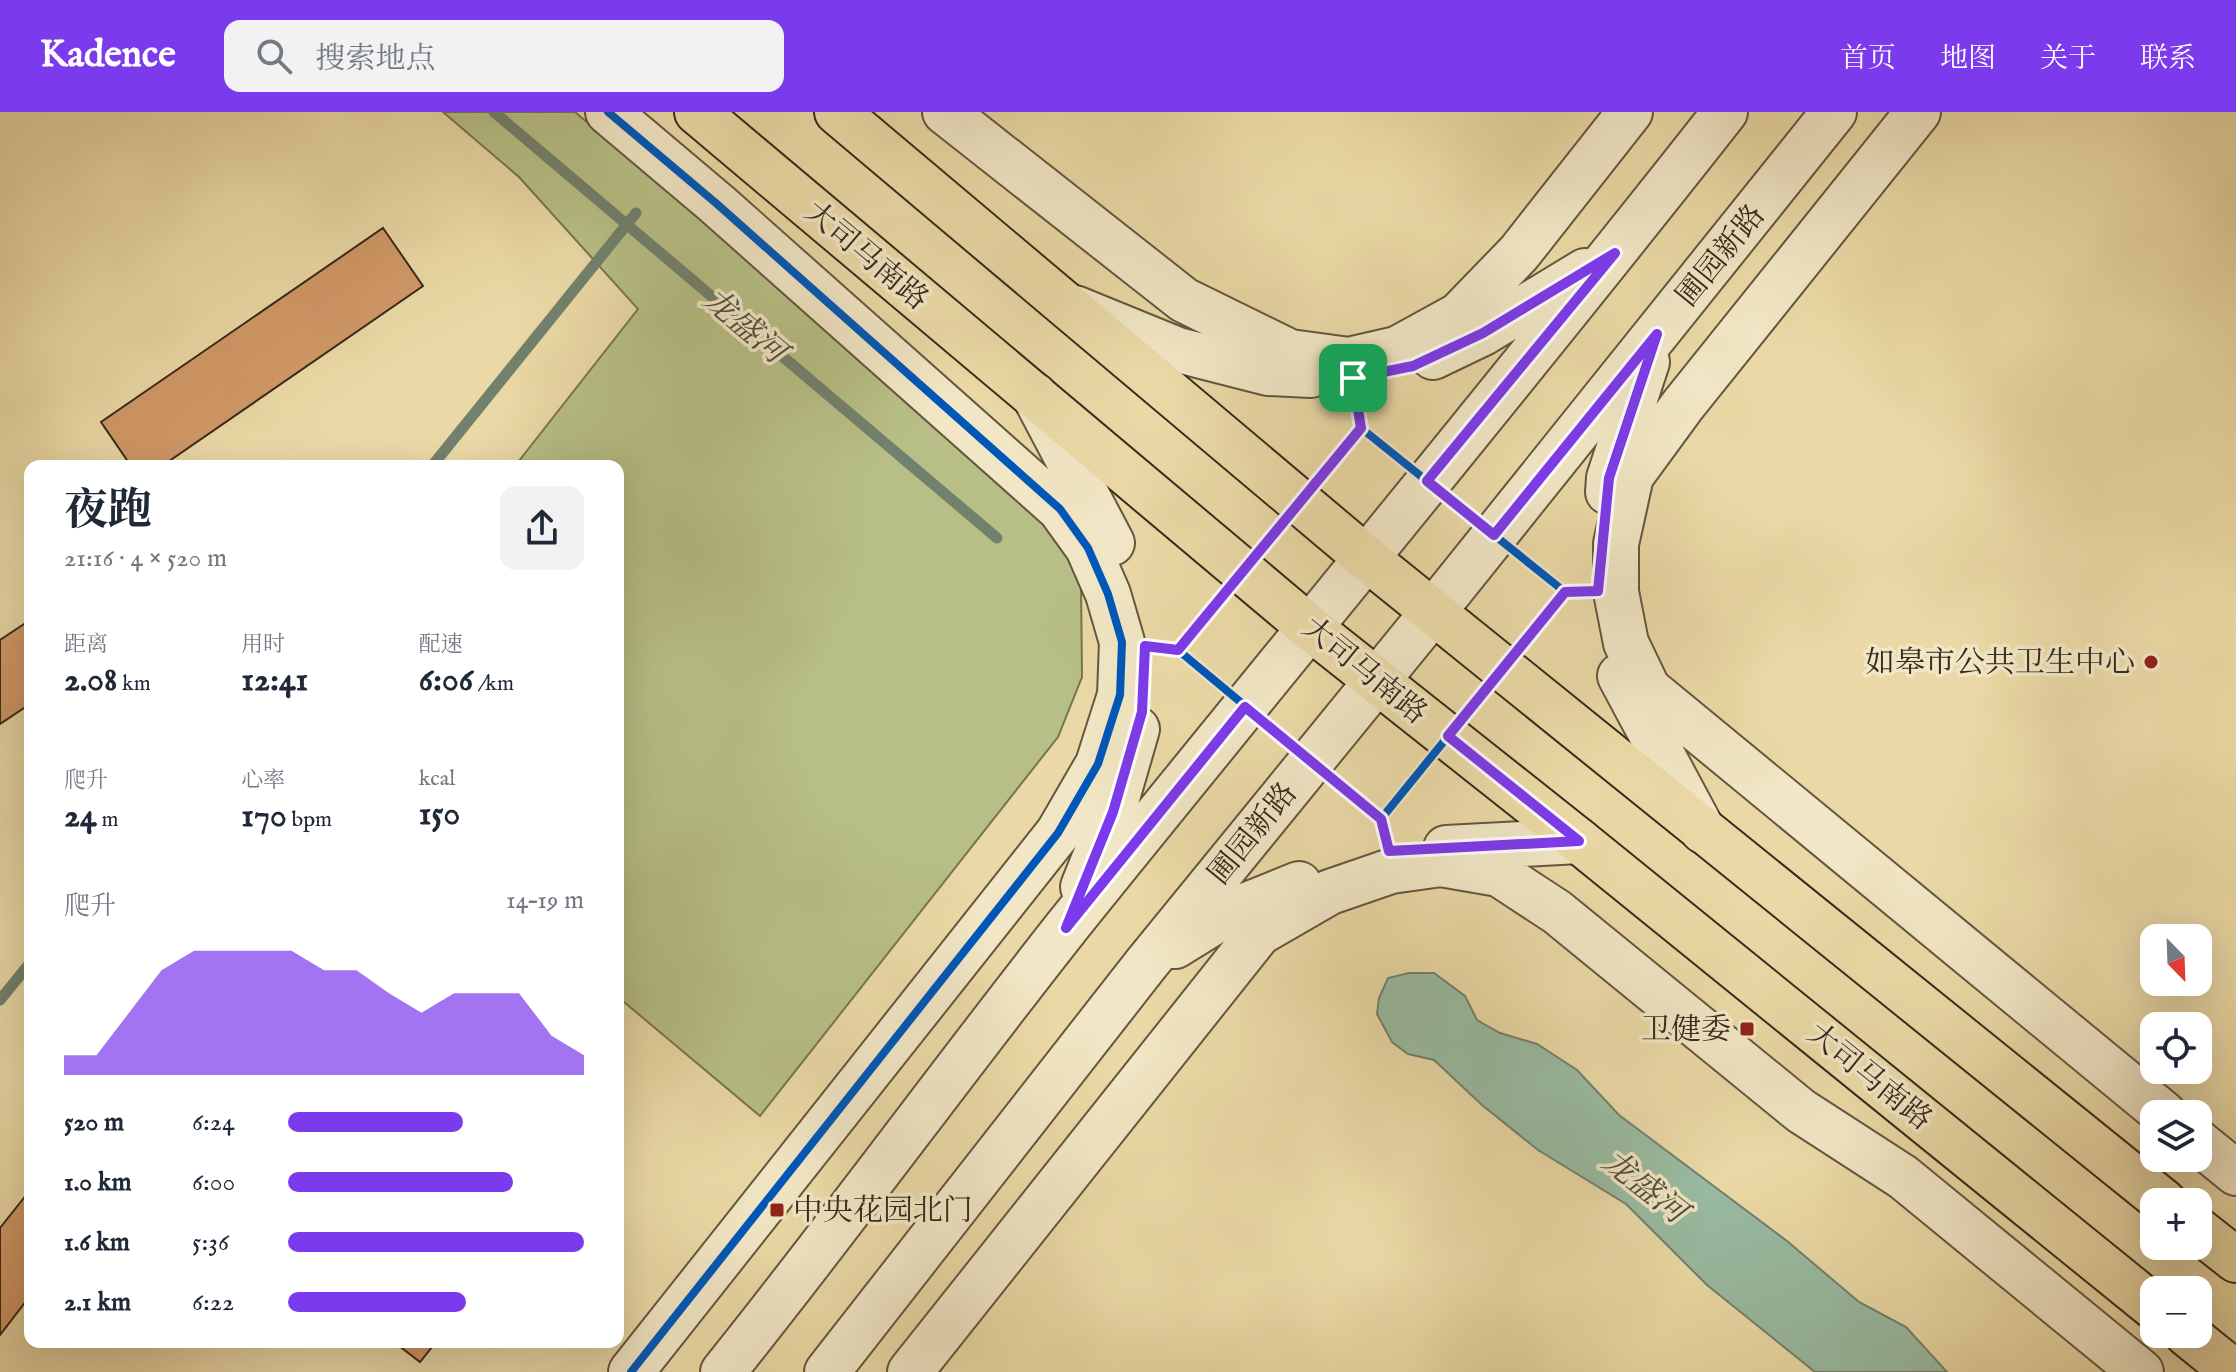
<!DOCTYPE html>
<html lang="zh">
<head>
<meta charset="utf-8">
<style>
	:root { --surface:#fff; --page:#f2f2f3; --text:#1f2937; --muted:#747a83; --accent:#7c3aed }
	body { margin:0; font-family:"IM FELL English","Noto Serif SC",serif; background:var(--page); color:var(--text); height:100vh; display:flex; flex-direction:column; font-size:30px; white-space:nowrap }
	* { box-sizing:border-box; margin:0 }
	p { font-size:26px; color:var(--muted) }
	.icon { flex:none; width:44px; height:44px; fill:none; stroke:currentColor; stroke-width:2; stroke-linecap:round; stroke-linejoin:round }
	.map { position:relative; flex:1; overflow:hidden }
	.sheet { position:absolute; left:24px; top:348px; width:600px; height:888px; display:flex; flex-direction:column; background:var(--surface); border-radius:16px; box-shadow:0 8px 32px #0002 }
	.sheet>* { flex:none }
	.needle { width:52px; rotate:157deg }
	.fabs { position:absolute; left:2140px; top:812px; display:grid; gap:16px }
	.fabs a { display:grid; place-items:center; width:72px; height:72px; border-radius:16px; background:var(--surface); box-shadow:0 8px 32px #0002; font-size:40px }
	.pin { position:absolute; display:grid; place-items:center; width:68px; height:68px; color:#fff; margin:-34px; border-radius:16px; box-shadow:0 4px 12px #0006 }
	.round { display:grid; place-items:center; flex:none; width:84px; height:84px; border-radius:16px; background:var(--page) }
	.overview { display:flex; align-items:center; justify-content:space-between; height:136px; padding:0 40px }
	h1 { font-size:44px; font-weight:700; line-height:60px }
	.stats { display:grid; grid-template-columns:repeat(3,1fr); gap:12px; height:136px; padding:8px 40px }
	.stats div { display:grid; align-content:center }
	.stats b { font-size:34px; font-weight:700 }
	.stats small { font-size:22px; font-weight:400 }
	.stats p { font-size:22px }
	.chart { height:224px; padding:16px 40px }
	.chart p { display:flex; justify-content:space-between }
	.chart svg { width:100%; height:144px; margin-top:8px; fill:var(--accent); opacity:.7 }
	ul { padding:0 40px; list-style:none; font-size:26px }
	li { display:grid; grid-template-columns:128px 96px 1fr; align-items:center; height:60px }
	li i { height:20px; border-radius:10px; background:var(--accent) }
	header { display:flex; align-items:center; gap:48px; box-sizing:border-box; height:112px; padding:0 40px; background:var(--accent); color:#fff }
	header strong { font-size:38px }
	nav { display:flex; gap:44px; margin-inline-start:auto; font-size:28px }
	.search { width:560px; height:72px; background:var(--page); display:flex; align-items:center; gap:20px; box-sizing:border-box; padding:0 28px; border-radius:16px; color:var(--muted); font-size:30px }
	.map>svg:first-child { display:block }
	.green { fill:#b7bf86; stroke:#787452; stroke-width:2 }
	.water { fill:#99bba2; stroke:#72816d; stroke-width:2 }
	.lines { fill:none; stroke-linecap:round; stroke-linejoin:round }
	.stream { stroke:#72816d; stroke-width:11 }
	.building { fill:#d19968; stroke:#382a1d; stroke-width:2 }
	.minor-casing { stroke:#64563f; stroke-width:48 }
	.major-casing { stroke:#382a1d; stroke-width:48 }
	.minor { stroke:#f1e6c5; stroke-width:44 }
	.major { stroke:#ead9a6; stroke-width:44 }
	.cycleway-casing { stroke:#f1e6c5; stroke-width:13 }
	.cycleway { stroke:#0057b8; stroke-width:8 }
	.route-casing { stroke:#fff; stroke-width:16 }
	.route { stroke:#7c3aed; stroke-width:10 }
	.poi-dot { fill:#8f2418; stroke:#f1e6c5; stroke-width:3 }
	.labels { text-anchor:middle; stroke-width:7; stroke-linejoin:round; paint-order:stroke }
	.street-label { font-size:30px; fill:#382a1d; stroke:#f1e6c5 }
	.poi-label { font-size:30px; fill:#382a1d; stroke:#f1e6c5; text-anchor:end }
	.water-label { font-size:32px; font-style:italic; fill:#504e3e; stroke:#f1e6c5 }
</style>
</head>
<body>
<header>
<strong>Kadence</strong>
<div class="search"><svg class="icon" aria-label="search" viewBox="0 0 24 24"><circle cx="10" cy="10" r="6"/><path d="M15 15l6 6"/></svg>搜索地点</div>
<nav><a>首页</a><a>地图</a><a>关于</a><a>联系</a></nav>
</header>
<div class="map">
<svg width="2236" height="1260" viewBox="0 0 2236 1260">
	<rect width="100%" height="100%" fill="#ead9a6"/>
	<filter id="stains"><feTurbulence type="fractalNoise" baseFrequency=".0025" numOctaves="4"/><feColorMatrix values="0 0 0 0 .2 0 0 0 0 .09 0 0 0 0 .02 0 0 0 .5 -.17"/></filter>
	<radialGradient id="worn" r=".72"><stop offset=".6" stop-color="#630" stop-opacity="0"/><stop offset="1" stop-color="#630" stop-opacity=".3"/></radialGradient>
	<path class="green" d="M 443,0 L 575,0 L 1062,412 L 1081,472 L 1082,565 L 1058,625 L 760,1004 L 618,885 L 618,354 L 515,354 L 638,197 L 519,65 Z"/>
	<path class="water" d="M 1409,861 L 1434,861 L 1465,884 L 1477,908 L 1500,921 L 1537,932 L 1577,958 L 1619,1003 L 1787,1129 L 1859,1190 L 1906,1215 L 1947,1260 L 1815,1260 L 1707,1173 L 1626,1092 L 1538,1038 L 1482,993 L 1434,948 L 1408,942 L 1392,930 L 1377,902 L 1379,886 L 1388,866 Z"/>
	<g class="lines">
		<path class="stream" d="M 494,0 L 997,426
			M 432,354 L 636,101
			M 0,888 L 30,851"/>
	</g>
	<path class="building" d="M 383,116 L 423,174 L 162,354 L 131,354 L 101,310 Z
		M 30,508 L 30,592 L 0,612 L 0,528 Z
		M 27,1082 L 30,1084 L 30,1184 L 0,1223 L 0,1116 Z
		M 394,1230 L 436,1230 L 420,1250 Z"/>
	<g class="lines">
		<defs>
			<path id="minor" d="M 608,0 L 717,92 L 1060,397 L 1088,436 L 1108,482 L 1122,530 L 1120,583 L 1098,652 L 1058,721 L 631,1260
				M 945,0 L 1184,188 L 1290,240 L 1349,248 L 1397,237 L 1459,203 L 1519,141 L 1630,0
				M 1918,0 L 1683,293 L 1631,364 L 1616,432 L 1616,480 L 1626,531 L 1648,577 L 2164,1002
				M 1075,196 L 1178,238 L 1268,261 L 1311,263
				M 1433,245 L 1483,221 L 1585,159
				M 1034,283 L 1112,431
				M 1608,380 L 1609,366 L 1647,250
				M 1620,564 L 1703,719
				M 1446,736 L 1579,729
				M 1083,775 L 1113,700 L 1137,617
				M 1175,834 L 1230,800 L 1299,772
				M 2198,1030 L 2236,1061
				M 723,1260 C 841,1113 952,960 1069,812 C 1287,541 1510,274 1725,0
				M 827,1260 L 1146,852 L 1433,500 L 1834,0
				M 910,1260 L 1259,821 L 1330,780 L 1391,759 L 1441,752 L 1499,762 L 1557,800 L 1801,999 L 1903,1065 L 2141,1260"/>
			<path id="major" d="M 697,0 L 1309,515 L 1579,729 L 2154,1195
				M 837,0 L 1365,445 L 2164,1090
				M 2198,1118 L 2236,1148
				M 2187,1222 L 2234,1260"/>
		</defs>
		<use href="#minor" class="minor-casing"/>
		<use href="#major" class="major-casing"/>
		<use href="#minor" class="minor"/>
		<use href="#major" class="major"/>
		<defs>
			<path id="cycleway" d="M 608,0 L 717,92 L 1060,397 L 1088,436 L 1108,482 L 1122,530 L 1120,583 L 1098,652 L 1058,721 L 631,1260
				M 1361,316 L 1565,480 L 1381,707 L 1178,538 Z"/>
		</defs>
		<use href="#cycleway" class="cycleway-casing"/>
		<use href="#cycleway" class="cycleway"/>
	</g>
	<g class="lines">
		<defs>
			<path id="route" d="M 1615,141 L 1427,369 L 1494,423 L 1657,222 L 1609,366 L 1598,479 L 1565,480 L 1448,624 L 1579,729 L 1389,739 L 1381,707 L 1245,595 L 1066,816 L 1113,700 L 1142,600 L 1145,534 L 1178,538 L 1361,316 L 1353,266 L 1413,254 L 1483,221 Z"/>
		</defs>
		<use href="#route" class="route-casing"/>
		<use href="#route" class="route"/>
	</g>
	<g class="poi-dot">
		<circle cx="2151" cy="550" r="8"/>
		<rect x="1739" y="909" width="16" height="16" rx="4"/>
		<rect x="769" y="1090" width="16" height="16" rx="4"/>
	</g>
	<g class="labels">
		<g class="street-label">
			<text transform="translate(867 143) rotate(40)" y="10">大司马南路</text>
			<text transform="translate(1720 143) rotate(-51)" y="10">圃园新路</text>
			<text transform="translate(1365 558) rotate(39)" y="10">大司马南路</text>
			<text transform="translate(1252 721) rotate(-51)" y="10">圃园新路</text>
			<text transform="translate(1870 964) rotate(39)" y="10">大司马南路</text>
		</g>
		<g class="poi-label">
			<text x="2135" y="560">如皋市公共卫生中心</text>
			<text x="1731" y="927">卫健委</text>
			<text x="793" y="1108" text-anchor="start">中央花园北门</text>
		</g>
		<g class="water-label">
			<text transform="translate(745 213) rotate(40)" y="11">龙盛河</text>
			<text transform="translate(1645 1074) rotate(38)" y="11">龙盛河</text>
		</g>
	</g>
	<rect width="100%" height="100%" filter="url(#stains)"/>
	<rect width="100%" height="100%" fill="url(#worn)"/>
</svg>
<div class="fabs">
<a><svg class="needle" viewBox="-14 -14 28 28"><path d="M0-13l5 13h-10z" fill="#e53935"/><path d="M0 13l5-13h-10z" fill="#747a83"/></svg></a>
<a><svg class="icon" aria-label="locate" viewBox="0 0 24 24"><circle cx="12" cy="12" r="6"/><path d="M12 2v4M12 18v4M2 12h4M18 12h4"/></svg></a>
<a><svg class="icon" aria-label="layers" viewBox="0 0 24 24"><path d="M12 4l9 5-9 5-9-5zM3 14l9 5 9-5"/></svg></a>
<a>+</a>
<a>−</a>
</div>
<div class="pin" style="left:1353px;top:266px;background:#1e9e55"><svg class="icon" aria-label="arrive" viewBox="0 0 24 24"><path d="M6 21V4h12l-3 4 3 4H6"/></svg></div>
<section class="sheet">
<div class="overview"><div><h1>夜跑</h1><p>21:16 · 4 × 520 m</p></div><a class="round"><svg class="icon" aria-label="share" viewBox="0 0 24 24"><path d="M12 15V3M7 8l5-5 5 5M5 13v7h14v-7"/></svg></a></div>
<div class="stats">
<div><p>距离</p><b>2.08<small> km</small></b></div>
<div><p>用时</p><b>12:41</b></div>
<div><p>配速</p><b>6:06<small> /km</small></b></div>
</div>
<div class="stats">
<div><p>爬升</p><b>24<small> m</small></b></div>
<div><p>心率</p><b>170<small> bpm</small></b></div>
<div><p>kcal</p><b>150</b></div>
</div>
<div class="chart"><p><span>爬升</span>14–19 m</p>
<svg viewBox="0 0 160 44" preserveAspectRatio="none"><path d="M0 44V38L10 38L20 25L30 12L40 6L50 6L60 6L70 6L80 12L90 12L100 19L110 25L120 19L130 19L140 19L150 32L160 38V44z"/></svg>
</div>
<ul>
<li><b>520 m</b>6:24<i style="width:59%"></i></li>
<li><b>1.0 km</b>6:00<i style="width:76%"></i></li>
<li><b>1.6 km</b>5:36<i style="width:100%"></i></li>
<li><b>2.1 km</b>6:22<i style="width:60%"></i></li>
</ul>
</section>
</div>
</body>
</html>
